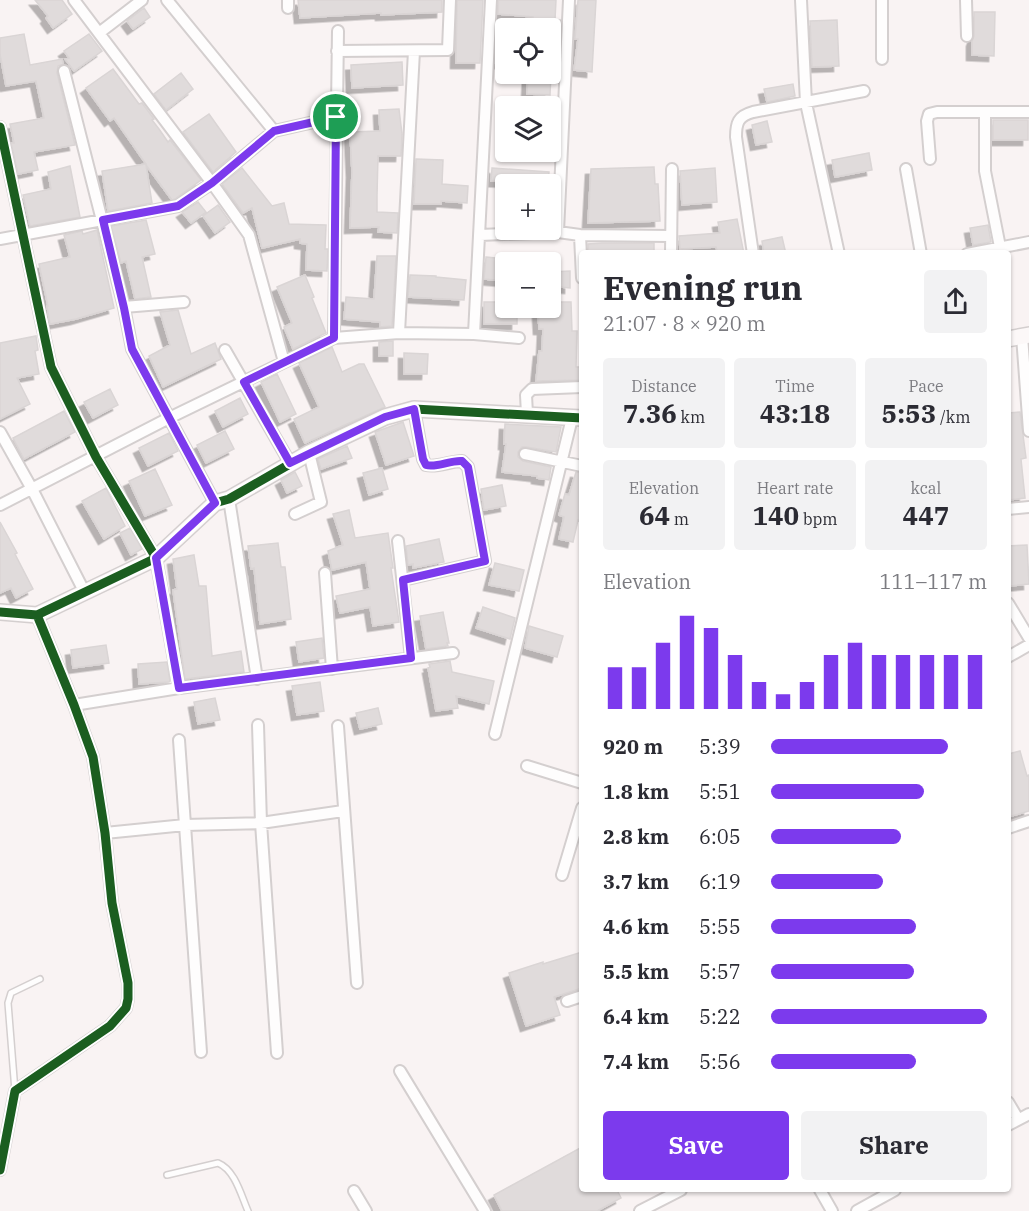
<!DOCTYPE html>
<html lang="en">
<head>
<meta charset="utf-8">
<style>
	:root { --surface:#fff; --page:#f2f2f3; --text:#2b2b33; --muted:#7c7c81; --accent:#7c3aed }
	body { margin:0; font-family:"IBM Plex Serif",serif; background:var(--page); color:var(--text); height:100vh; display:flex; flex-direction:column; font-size:22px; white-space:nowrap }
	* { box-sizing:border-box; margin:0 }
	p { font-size:20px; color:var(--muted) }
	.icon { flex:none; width:33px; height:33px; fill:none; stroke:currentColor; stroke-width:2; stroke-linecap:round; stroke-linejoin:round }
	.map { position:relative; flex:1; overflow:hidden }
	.details { position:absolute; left:579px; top:250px; width:432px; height:942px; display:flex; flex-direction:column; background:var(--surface); border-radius:6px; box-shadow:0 2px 4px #0004 }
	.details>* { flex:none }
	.tools { position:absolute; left:495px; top:18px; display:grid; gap:12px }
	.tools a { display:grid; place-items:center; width:66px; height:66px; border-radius:6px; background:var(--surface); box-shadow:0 2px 4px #0004; font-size:30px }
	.pin { position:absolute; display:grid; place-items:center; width:51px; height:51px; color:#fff; margin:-26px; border:3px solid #fff; border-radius:50%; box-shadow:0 2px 6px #0007 }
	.round { display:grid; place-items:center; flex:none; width:63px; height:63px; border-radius:6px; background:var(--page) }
	.head { display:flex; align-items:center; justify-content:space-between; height:102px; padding:0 24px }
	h1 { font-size:33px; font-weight:800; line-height:45px }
	.figures { display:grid; grid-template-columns:repeat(3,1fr); gap:9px; height:102px; padding:6px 24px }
	.figures div { display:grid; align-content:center; border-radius:6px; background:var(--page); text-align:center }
	.figures b { font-size:26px; font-weight:800 }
	.figures small { font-size:16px; font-weight:400 }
	.figures p { font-size:16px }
	.chart { height:168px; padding:12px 24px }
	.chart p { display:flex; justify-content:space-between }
	.chart svg { width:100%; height:108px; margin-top:6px; stroke:var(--accent); stroke-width:6 }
	.button { display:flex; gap:12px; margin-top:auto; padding:12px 24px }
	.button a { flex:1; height:69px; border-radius:6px; background:var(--accent); color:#fff; font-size:24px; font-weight:800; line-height:69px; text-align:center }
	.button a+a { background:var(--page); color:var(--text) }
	ul { padding:0 24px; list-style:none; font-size:20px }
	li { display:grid; grid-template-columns:96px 72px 1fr; align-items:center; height:45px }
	li i { height:15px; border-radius:8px; background:var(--accent) }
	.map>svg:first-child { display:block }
	.building { fill:#e0dbdb; stroke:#dad5d5; stroke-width:1.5; filter:url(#shadow) }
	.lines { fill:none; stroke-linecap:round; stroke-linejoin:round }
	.lane-casing { stroke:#d4cfcf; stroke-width:8 }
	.street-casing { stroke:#d4cfcf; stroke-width:14 }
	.secondary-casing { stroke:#d4cfcf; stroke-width:18 }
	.lane { stroke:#fefdfd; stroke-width:5 }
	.street { stroke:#fefdfd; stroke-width:10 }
	.secondary { stroke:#fcf8f8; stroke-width:15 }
	.cycleway-casing { stroke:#fff; stroke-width:13 }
	.cycleway { stroke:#1b5e20; stroke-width:9 }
	.route-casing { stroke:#fff; stroke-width:12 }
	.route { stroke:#7c3aed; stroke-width:8 }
</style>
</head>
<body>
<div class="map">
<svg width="1029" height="1211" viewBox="0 0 1029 1211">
	<defs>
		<filter id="shadow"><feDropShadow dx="-5.5" dy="5.5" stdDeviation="0" flood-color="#0004"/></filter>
	</defs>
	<rect width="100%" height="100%" fill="#f9f3f3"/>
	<path class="building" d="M 35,0 L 62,0 L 72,14 L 53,28 L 46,18 L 48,16 Z
		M 298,0 L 442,0 L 442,12 L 381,15 L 381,13 L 300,18 Z
		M 457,0 L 483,0 L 480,63 L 456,63 Z
		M 498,0 L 556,0 L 555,20 L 561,20 L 560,39 L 550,40 L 550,28 L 533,28 L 533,17 L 498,14 Z
		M 578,0 L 596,0 L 592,72 L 574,70 L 578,39 L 575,39 Z
		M 144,8 L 150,17 L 133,29 L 127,21 Z
		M 974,12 L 995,12 L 994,56 L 972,55 L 972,41 L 974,36 Z
		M 837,20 L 839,66 L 812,67 L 810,21 Z
		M 24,34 L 30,65 L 62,59 L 63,64 L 58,66 L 57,73 L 75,145 L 34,152 L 38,170 L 18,174 L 11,143 L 14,143 L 10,124 L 44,118 L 36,81 L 6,86 L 0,54 L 0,38 Z
		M 89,34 L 102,51 L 74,71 L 65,59 L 69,58 L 64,51 Z
		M 496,45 L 506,45 L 506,63 L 495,63 Z
		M 402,62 L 403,85 L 352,88 L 351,65 Z
		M 113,69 L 139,104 L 142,103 L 154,119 L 152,120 L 159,129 L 168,142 L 170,140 L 201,180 L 175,199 L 172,200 L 146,165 L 152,203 L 108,211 L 102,171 L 146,164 L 114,118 L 110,121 L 86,88 Z
		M 181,73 L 193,89 L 166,110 L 154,94 Z
		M 528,74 L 551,74 L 550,95 L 527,94 Z
		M 793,84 L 795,96 L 767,102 L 764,89 Z
		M 399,109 L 402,134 L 401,156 L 378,156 L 377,196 L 377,212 L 398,213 L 397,233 L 378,232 L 379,227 L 350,228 L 352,172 L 350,132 L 380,131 L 379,110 Z
		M 209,114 L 236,152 L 213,172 L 183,132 Z
		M 993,120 L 1028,120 L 1028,140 L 993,140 Z
		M 767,121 L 772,142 L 756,145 L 752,125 Z
		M 869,153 L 872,170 L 835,177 L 832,160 Z
		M 416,159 L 443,160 L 442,184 L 468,186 L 467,203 L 441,201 L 441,204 L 414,204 Z
		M 70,166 L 80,217 L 30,226 L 23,195 L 51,189 L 48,172 Z
		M 654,167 L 655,184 L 658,184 L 660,221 L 588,223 L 591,169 Z
		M 242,168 L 272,206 L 284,203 L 289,224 L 326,225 L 325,249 L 328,249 L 327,271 L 306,270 L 307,244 L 300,243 L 300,239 L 262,248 L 252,208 L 243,213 L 222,184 Z
		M 492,168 L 549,172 L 548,184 L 491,181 Z
		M 715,168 L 717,202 L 682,205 L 680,171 Z
		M 198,202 L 206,212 L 191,223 L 182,212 Z
		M 218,205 L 230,222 L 215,233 L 203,216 Z
		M 737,219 L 744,254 L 718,254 L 716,247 L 680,249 L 679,236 L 720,233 L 718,222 Z
		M 146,220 L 155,254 L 142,257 L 151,297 L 135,299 L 126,261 L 121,263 L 111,226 Z
		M 988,225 L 991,242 L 973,245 L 970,228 Z
		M 97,230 L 114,308 L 76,319 L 50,324 L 47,306 L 48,306 L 39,264 L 70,257 L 64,235 L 82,231 L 83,234 Z
		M 782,237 L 786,254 L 764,254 L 762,241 Z
		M 602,243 L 654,243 L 654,254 L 588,254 L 588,244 Z
		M 377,256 L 396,256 L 392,326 L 380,327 L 380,322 L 344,319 L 346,297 L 374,299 Z
		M 486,257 L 506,259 L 506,281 L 484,279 Z
		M 570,271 L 570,288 L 550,286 L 550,272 Z
		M 305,275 L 314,297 L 312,298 L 326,333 L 293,349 L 284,327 L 292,323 L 277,287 Z
		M 410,275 L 436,276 L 436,277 L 466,280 L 464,300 L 408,297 Z
		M 484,302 L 506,302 L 506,308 L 517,308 L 517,324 L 484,324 Z
		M 550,302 L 571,302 L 572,331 L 577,331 L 576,367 L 582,367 L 582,380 L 536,381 L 539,351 L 542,351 L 543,329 L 539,329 L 538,312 L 541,312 L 541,308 L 550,308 Z
		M 178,310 L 191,354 L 215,343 L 221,359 L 163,387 L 149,356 L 170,345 L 160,312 Z
		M 36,336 L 38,350 L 35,351 L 39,374 L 17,378 L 30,404 L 0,419 L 0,343 Z
		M 393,341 L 393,356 L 379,356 L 379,342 Z
		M 332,347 L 342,372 L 359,364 L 364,364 L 385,407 L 305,443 L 294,419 L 319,407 L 299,363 Z
		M 404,353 L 428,354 L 427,374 L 404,374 Z
		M 277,374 L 296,414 L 280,422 L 261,382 Z
		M 110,389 L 118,405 L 93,418 L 84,402 Z
		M 240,398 L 248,414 L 223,427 L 215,411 Z
		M 64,411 L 75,432 L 24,459 L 13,438 Z
		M 1020,412 L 1026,458 L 1021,459 L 1025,498 L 1009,500 L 1008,413 Z
		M 403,422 L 414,456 L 386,465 L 375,432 Z
		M 505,424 L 561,427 L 556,452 L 526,447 L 522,447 L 518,452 L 518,457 L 523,461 L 551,467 L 549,480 L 537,478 L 537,476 L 502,472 L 506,444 L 504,444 Z
		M 225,431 L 234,449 L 206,463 L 197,445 Z
		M 169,433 L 178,451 L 148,466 L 139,448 Z
		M 347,446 L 352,458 L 321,469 L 318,459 Z
		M 382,468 L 388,489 L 369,495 L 363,473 Z
		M 155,469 L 172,505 L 145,516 L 129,481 Z
		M 295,472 L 302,486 L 287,493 L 281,480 Z
		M 576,472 L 582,473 L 582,515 L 580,521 L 578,520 L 573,542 L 559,539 L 564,517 L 559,515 L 565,494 L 569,495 Z
		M 502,485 L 506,506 L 484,510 L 481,489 Z
		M 106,488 L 125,526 L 104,539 L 82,501 Z
		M 349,510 L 355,538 L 388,533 L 393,568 L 391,568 L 399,622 L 373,626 L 370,607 L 340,613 L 336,596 L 370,589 L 366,562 L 332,570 L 328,551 L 343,545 L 333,514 Z
		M 0,522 L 17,553 L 15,554 L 33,589 L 16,598 L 11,588 L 0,593 Z
		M 130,528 L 142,549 L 131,555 L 120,533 Z
		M 439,539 L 444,562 L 413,568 L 413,564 L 408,565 L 406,546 Z
		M 278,543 L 281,567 L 285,567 L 291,619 L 260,624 L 254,568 L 251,569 L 248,546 Z
		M 1027,545 L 1029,584 L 1010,586 L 1008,546 Z
		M 194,555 L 199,586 L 206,586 L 212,656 L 241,651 L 244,672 L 185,679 L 173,590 L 177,589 L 173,559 Z
		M 495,563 L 524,570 L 519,591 L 489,585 Z
		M 483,607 L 515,618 L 510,639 L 476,628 Z
		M 443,612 L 449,643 L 447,643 L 448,646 L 426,649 L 420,616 Z
		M 529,626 L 563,636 L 557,657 L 525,648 Z
		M 322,638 L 324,658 L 299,662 L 296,642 Z
		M 106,645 L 109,663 L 73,668 L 71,650 Z
		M 450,661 L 452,672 L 494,681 L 489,704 L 456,696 L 458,708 L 436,711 L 428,668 L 430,667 L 429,664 Z
		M 167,662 L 170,681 L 169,682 L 139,684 L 138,664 Z
		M 320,682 L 324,711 L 297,715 L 292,686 Z
		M 215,698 L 220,720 L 198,724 L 194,702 Z
		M 378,708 L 382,724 L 360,729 L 356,713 Z
		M 1020,751 L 1027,776 L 1029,775 L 1029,811 L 1008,817 L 1008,754 Z
		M 582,952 L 582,988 L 554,997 L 560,1015 L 526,1026 L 509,973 L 543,962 L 543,964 Z
		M 582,1147 L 582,1190 L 617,1190 L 621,1198 L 597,1211 L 502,1211 L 494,1195 Z"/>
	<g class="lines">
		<defs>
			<path id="lane" d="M 15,1091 L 8,1003 L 11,993 L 40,979
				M 167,1175 L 218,1163 C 235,1170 241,1195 248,1211"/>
			<path id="street" d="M 74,0 L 212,183 L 249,235 L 284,362
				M 167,0 L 274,131
				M 288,0 L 288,8
				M 801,0 L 806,103 L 839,254
				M 882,0 L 882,59
				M 966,0 L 967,36
				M 99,33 L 142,0
				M 337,51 L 448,50 L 450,0
				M 64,71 L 124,307 L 132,349 L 215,503
				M 985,112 L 985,171 L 1000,247
				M 0,127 L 51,367 L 96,457 L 156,558 L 179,688
				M 930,159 L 927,121 L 929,114 L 937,112 L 1029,112
				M 906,169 L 921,254
				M 558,232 L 569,0
				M 480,235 L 558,232 L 580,235 L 670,236
				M 580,235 L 582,278
				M 0,239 L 178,206 L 212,183 L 274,131 L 336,117
				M 671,254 L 672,169
				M 753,254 L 736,137 C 736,123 738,116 753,112 L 864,91
				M 967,254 L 1029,242
				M 124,307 L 184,302
				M 399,333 L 414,51
				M 474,334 L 491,0
				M 1022,336 L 1029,431
				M 334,338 L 338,31
				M 225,350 L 290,463
				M 527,414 L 526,395 L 532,389 L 582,387
				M 0,432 L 32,489 L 85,593
				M 525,454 L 582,466
				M 229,499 L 257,679
				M 0,505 L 169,418 L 334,338 L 399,333 L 474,334 L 519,338
				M 1008,509 L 1029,507
				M 295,514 L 321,502 L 309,453
				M 398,541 L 411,658
				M 325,573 L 332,669
				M 403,580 L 485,561 L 468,467 L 462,461 C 450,461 437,468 426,465 L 423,459 L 414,409
				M 1008,603 L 1029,638
				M 1008,657 L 1029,645
				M 74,705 L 179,688 L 453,653
				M 258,725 L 261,823 L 277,1053
				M 338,726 L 357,983
				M 495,734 L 572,418
				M 179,740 L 201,1052
				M 527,766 L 582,783
				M 1008,828 L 1029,821
				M 105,833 L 185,825 L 261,823 L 343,811
				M 562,875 L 582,808
				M 567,1001 L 582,996
				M 400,1071 L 485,1211
				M 1008,1102 L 1018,1119
				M 1008,1125 L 1029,1114
				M 0,1170 L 15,1091 L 110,1026 L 126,1008 L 128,999 L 128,983 L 112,903 L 105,833 L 93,757 L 74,705 L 37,615
				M 820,1190 L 832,1211
				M 354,1191 L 366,1211
				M 640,1211 L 681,1190
				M 857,1211 L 895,1190"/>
			<path id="secondary" d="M 1008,339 L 1029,335
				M 0,612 L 37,615 L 156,558 L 215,503 L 229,499 L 309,453 L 385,417 L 414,409 L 582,418"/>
		</defs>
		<use href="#lane" class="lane-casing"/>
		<use href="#street" class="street-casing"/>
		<use href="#secondary" class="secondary-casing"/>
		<use href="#lane" class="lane"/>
		<use href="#street" class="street"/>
		<use href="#secondary" class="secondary"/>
		<defs>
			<path id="cycleway" d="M 0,127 L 51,367 L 96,457 L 156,558 L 179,688
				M 0,612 L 37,615 L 156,558 L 215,503 L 229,499 L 309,453 L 385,417 L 414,409 L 582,418
				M 0,1170 L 15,1091 L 110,1026 L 126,1008 L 128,999 L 128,983 L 112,903 L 105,833 L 93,757 L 74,705 L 37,615"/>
		</defs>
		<use href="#cycleway" class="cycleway-casing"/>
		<use href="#cycleway" class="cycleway"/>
	</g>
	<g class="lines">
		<defs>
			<path id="route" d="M 336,117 L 334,338 L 244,382 L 290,463 L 385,417 L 414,409 L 423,459 L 426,465 C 437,468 450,460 462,461 L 468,467 L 485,561 L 403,580 L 411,658 L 179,688 L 156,558 L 215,503 L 132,349 L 124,308 L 103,220 L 178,206 L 212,183 L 274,131 Z"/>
		</defs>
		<use href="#route" class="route-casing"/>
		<use href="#route" class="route"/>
	</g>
</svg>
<div class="tools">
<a><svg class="icon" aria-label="locate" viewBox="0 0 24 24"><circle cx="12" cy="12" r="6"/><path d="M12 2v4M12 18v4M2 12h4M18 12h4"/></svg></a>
<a><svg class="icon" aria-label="layers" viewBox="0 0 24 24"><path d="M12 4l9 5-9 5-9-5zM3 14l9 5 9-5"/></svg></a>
<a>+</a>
<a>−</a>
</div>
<div class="pin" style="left:336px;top:117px;background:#1e9e55"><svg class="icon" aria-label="arrive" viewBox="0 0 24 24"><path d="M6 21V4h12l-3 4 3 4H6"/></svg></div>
<section class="details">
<div class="head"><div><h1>Evening run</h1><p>21:07 · 8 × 920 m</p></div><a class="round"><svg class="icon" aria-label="share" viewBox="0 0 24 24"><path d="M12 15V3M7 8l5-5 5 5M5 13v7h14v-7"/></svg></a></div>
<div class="figures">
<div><p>Distance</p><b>7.36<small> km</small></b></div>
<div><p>Time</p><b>43:18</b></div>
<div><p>Pace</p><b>5:53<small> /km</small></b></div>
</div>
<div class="figures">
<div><p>Elevation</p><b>64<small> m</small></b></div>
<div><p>Heart rate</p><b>140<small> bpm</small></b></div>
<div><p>kcal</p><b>447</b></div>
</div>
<div class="chart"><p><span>Elevation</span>111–117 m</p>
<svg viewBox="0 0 160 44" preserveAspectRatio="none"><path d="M5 44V27M15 44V27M25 44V17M35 44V6M45 44V11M55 44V22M65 44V33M75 44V38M85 44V33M95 44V22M105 44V17M115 44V22M125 44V22M135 44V22M145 44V22M155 44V22"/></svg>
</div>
<ul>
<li><b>920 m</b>5:39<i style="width:82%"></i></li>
<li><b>1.8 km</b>5:51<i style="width:71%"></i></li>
<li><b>2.8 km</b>6:05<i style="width:60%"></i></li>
<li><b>3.7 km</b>6:19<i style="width:52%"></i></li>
<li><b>4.6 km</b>5:55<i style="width:67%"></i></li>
<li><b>5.5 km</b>5:57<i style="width:66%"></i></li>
<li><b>6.4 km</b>5:22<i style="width:100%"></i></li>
<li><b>7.4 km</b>5:56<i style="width:67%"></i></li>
</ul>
<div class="button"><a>Save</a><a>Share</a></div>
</section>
</div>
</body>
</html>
